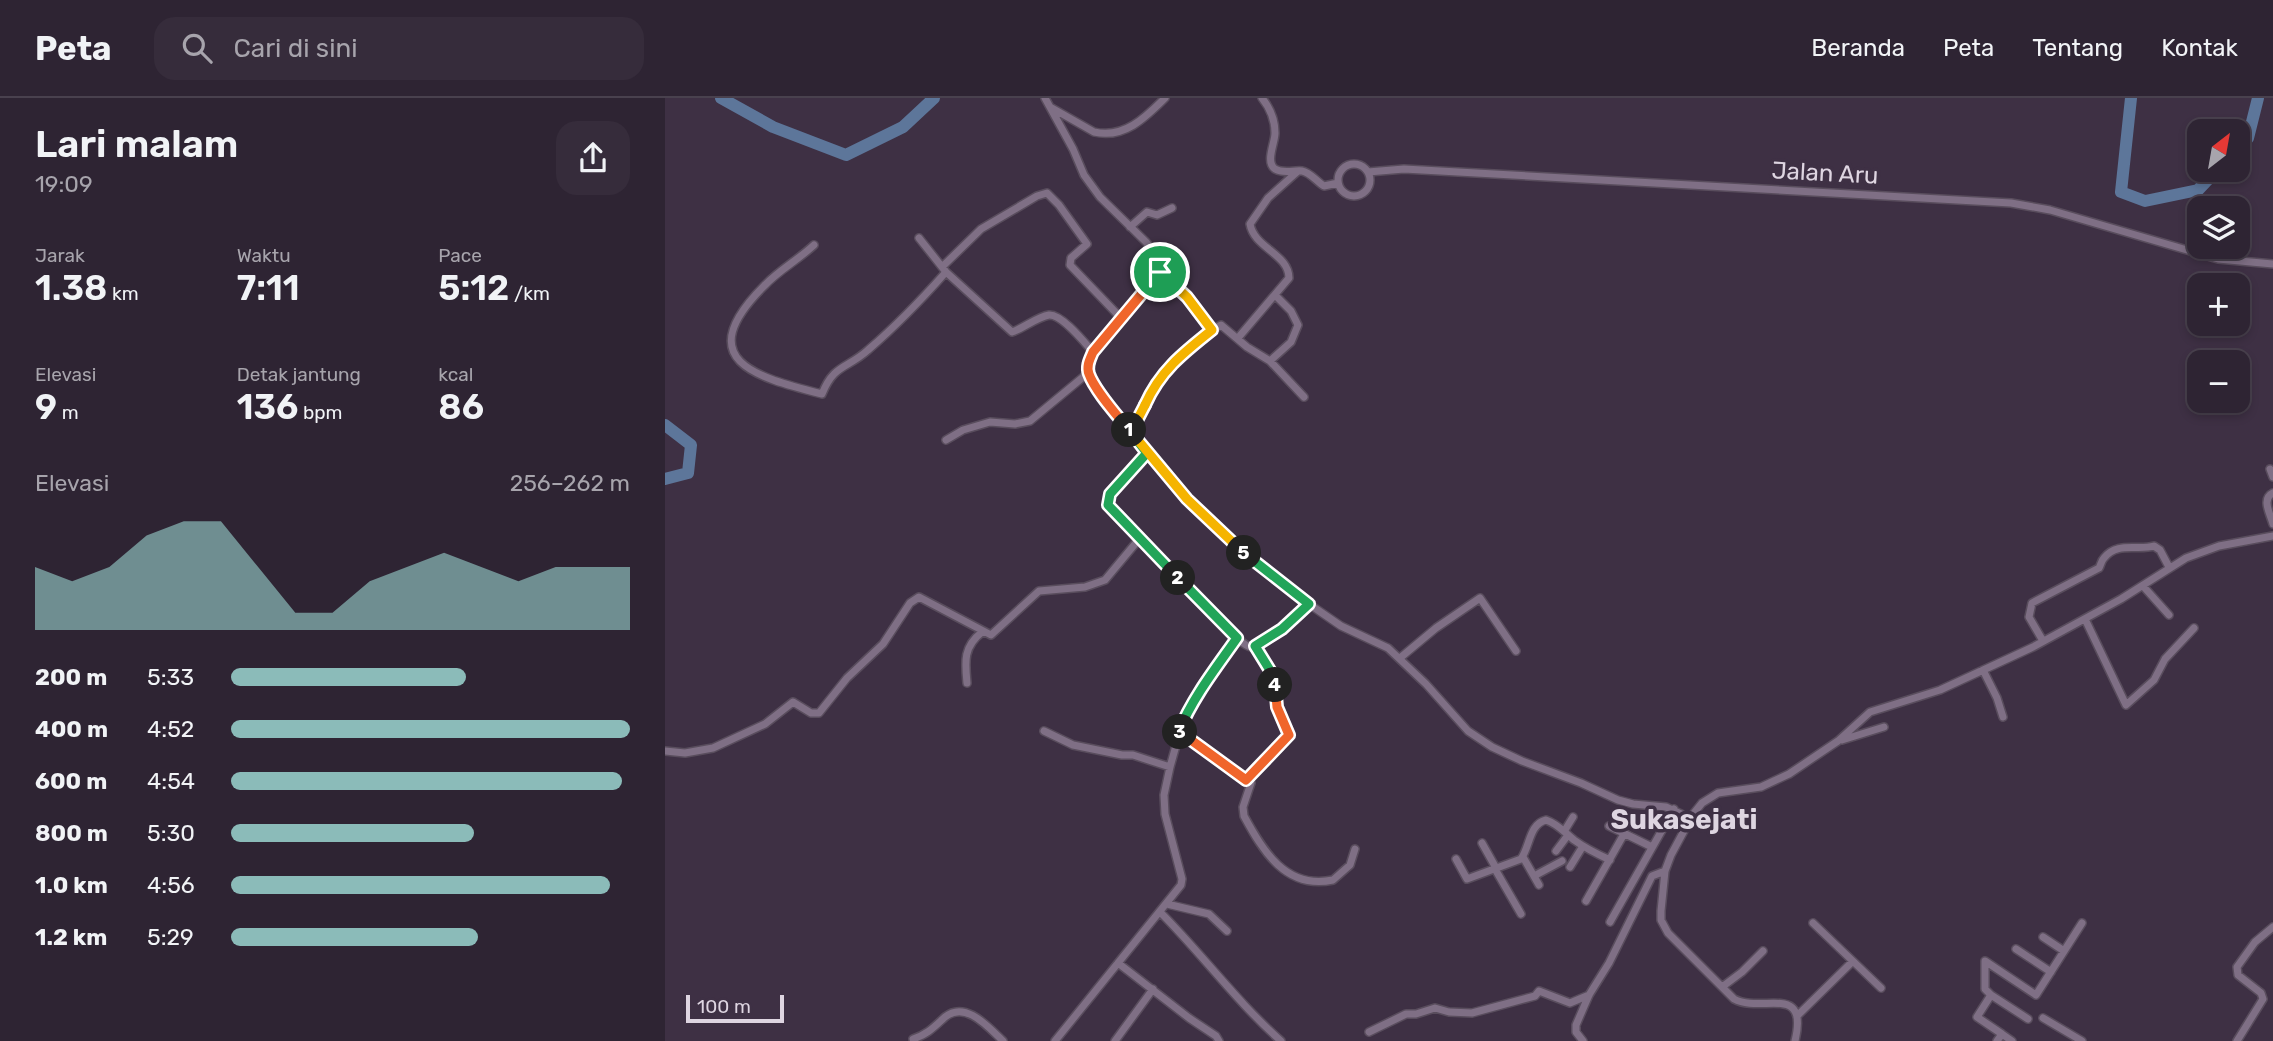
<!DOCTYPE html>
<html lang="id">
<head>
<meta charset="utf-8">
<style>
	:root { --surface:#2e2433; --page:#362c3b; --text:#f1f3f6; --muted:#a7a4ac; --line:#49414e; --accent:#8bbbb9 }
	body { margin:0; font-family:Rubik,sans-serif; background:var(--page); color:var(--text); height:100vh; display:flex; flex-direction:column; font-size:26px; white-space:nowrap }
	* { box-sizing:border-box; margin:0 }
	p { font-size:23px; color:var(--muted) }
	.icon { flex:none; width:38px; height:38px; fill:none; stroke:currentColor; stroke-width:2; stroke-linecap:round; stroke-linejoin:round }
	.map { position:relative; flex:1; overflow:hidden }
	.panel { display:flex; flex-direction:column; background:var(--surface); width:665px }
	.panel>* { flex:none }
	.needle { width:46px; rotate:31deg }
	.tools { position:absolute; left:1522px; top:21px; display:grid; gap:14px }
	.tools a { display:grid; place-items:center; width:63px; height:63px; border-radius:14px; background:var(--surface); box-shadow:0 4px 10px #0003,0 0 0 2px var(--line); font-size:35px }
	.scale { position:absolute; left:21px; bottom:18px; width:98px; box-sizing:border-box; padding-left:7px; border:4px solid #ded5e1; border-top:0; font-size:19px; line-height:24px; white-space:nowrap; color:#ded5e1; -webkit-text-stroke:5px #3e3044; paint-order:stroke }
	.pin { position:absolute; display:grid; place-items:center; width:60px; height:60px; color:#fff; margin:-30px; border:4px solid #fff; border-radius:50%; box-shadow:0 2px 7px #0007 }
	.km { position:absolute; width:35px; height:35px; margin:-18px; border-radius:50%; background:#222; color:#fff; font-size:19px; line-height:35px; text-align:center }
	.round { display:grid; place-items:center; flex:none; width:74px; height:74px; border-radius:21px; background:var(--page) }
	.overview { display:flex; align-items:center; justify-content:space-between; height:119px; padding:0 35px }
	h1 { font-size:38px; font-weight:600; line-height:52px }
	.metrics { display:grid; grid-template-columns:repeat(3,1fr); gap:10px; height:119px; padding:7px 35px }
	.metrics div { display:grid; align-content:center }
	.metrics b { font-size:35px; font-weight:600 }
	.metrics small { font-size:19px; font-weight:400 }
	.metrics p { font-size:19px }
	.chart { height:196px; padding:14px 35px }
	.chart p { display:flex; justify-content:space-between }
	.chart svg { width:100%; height:126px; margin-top:7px; fill:var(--accent); opacity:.7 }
	ul { padding:0 35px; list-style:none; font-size:23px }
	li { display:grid; grid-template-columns:112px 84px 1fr; align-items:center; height:52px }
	li i { height:18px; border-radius:9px; background:var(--accent) }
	header { display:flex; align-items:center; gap:42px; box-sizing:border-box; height:98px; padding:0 35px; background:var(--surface); border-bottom:2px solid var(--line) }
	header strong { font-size:33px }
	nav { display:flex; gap:38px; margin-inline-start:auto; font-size:24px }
	.search { width:490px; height:63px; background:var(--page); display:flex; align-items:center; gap:18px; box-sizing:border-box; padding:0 24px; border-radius:21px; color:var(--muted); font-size:26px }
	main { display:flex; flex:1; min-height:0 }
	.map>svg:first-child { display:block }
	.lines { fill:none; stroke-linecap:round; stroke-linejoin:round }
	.river { stroke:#5d769a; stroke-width:12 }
	.minor-casing { stroke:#594d5d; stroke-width:10 }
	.minor { stroke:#7f6f85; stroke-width:7 }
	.split-1-casing { stroke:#fff; stroke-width:14 }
	.split-2-casing { stroke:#fff; stroke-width:14 }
	.split-3-casing { stroke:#fff; stroke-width:14 }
	.split-4-casing { stroke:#fff; stroke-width:14 }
	.split-5-casing { stroke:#fff; stroke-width:14 }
	.split-6-casing { stroke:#fff; stroke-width:14 }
	.split-7-casing { stroke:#fff; stroke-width:14 }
	.split-1 { stroke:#f0652b; stroke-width:9 }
	.split-2 { stroke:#22a559; stroke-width:9 }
	.split-3 { stroke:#22a559; stroke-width:9 }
	.split-4 { stroke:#f0652b; stroke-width:9 }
	.split-5 { stroke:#22a559; stroke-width:9 }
	.split-6 { stroke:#f5b400; stroke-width:9 }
	.split-7 { stroke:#f5b400; stroke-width:9 }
	.labels { text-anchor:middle; stroke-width:7; stroke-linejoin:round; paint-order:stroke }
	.street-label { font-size:24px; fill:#ded5e1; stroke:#3e3044 }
	.quarter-label { font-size:28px; font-weight:bold; fill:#ded5e1; stroke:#3e3044 }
</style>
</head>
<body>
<header>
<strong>Peta</strong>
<div class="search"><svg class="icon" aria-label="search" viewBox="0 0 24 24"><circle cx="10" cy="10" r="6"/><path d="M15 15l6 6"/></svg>Cari di sini</div>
<nav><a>Beranda</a><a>Peta</a><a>Tentang</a><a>Kontak</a></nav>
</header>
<main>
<section class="panel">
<div class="overview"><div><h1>Lari malam</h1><p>19:09</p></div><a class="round"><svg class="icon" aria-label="share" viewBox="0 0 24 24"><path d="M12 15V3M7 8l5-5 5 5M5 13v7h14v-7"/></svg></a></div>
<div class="metrics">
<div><p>Jarak</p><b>1.38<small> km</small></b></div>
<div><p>Waktu</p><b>7:11</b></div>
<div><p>Pace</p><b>5:12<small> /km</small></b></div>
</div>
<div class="metrics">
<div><p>Elevasi</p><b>9<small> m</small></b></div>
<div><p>Detak jantung</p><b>136<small> bpm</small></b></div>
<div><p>kcal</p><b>86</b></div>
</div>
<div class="chart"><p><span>Elevasi</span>256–262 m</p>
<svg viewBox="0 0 160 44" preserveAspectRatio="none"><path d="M0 44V22L10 27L20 22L30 11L40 6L50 6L60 22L70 38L80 38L90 27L100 22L110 17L120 22L130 27L140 22L150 22L160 22V44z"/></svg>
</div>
<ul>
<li><b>200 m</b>5:33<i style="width:59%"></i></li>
<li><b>400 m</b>4:52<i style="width:100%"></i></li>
<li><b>600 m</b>4:54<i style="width:98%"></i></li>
<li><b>800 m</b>5:30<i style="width:61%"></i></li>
<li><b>1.0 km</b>4:56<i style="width:95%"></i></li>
<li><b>1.2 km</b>5:29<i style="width:62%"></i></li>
</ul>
</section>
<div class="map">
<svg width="1608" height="943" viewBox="0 0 1608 943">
	<rect width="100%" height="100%" fill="#3e3044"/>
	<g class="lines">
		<path class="river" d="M 56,0 L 108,29 L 181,57 L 238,29 L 269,0
			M 1466,0 L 1456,94 L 1480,103 L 1533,92 L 1552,72
			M 1573,50 L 1583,40 L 1593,0
			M 0,327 L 26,347 L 23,375 L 0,381"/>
		<defs>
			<path id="minor" d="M 380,0 L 408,51 L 419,77 L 435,99 L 481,144 L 497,164 L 495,174 L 428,254 L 424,261 L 423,275 L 431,288 L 482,355 L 522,401 L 584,460 L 644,506 L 676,528 L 723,550 L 761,586 L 803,633 L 827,649 L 857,663 L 916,685 L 953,702 L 968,706 L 1001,709 L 1016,716 L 1021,725 L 1020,731 L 1006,757 L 1000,773 L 996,813 L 996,822 L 1003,835 L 1069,901 C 1097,916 1144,884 1130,943
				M 597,0 C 605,10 610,21 610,35 C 610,45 600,64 610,71 C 618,76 629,72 637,73 C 645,74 652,84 659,88 L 673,85
				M 385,9 L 429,34 C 459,41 480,20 500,0
				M673 82a16 16 0 1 1 32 0a16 16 0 1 1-32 0Z
				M 703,74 L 739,71 L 1346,105 L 1385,112 L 1553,161 L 1608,166
				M 465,129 L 482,114 L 492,117 L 507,110
				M 254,140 L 281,174 L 347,234 C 359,230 372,219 384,217 C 397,216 420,245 428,254
				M 149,147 C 133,162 114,172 99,188 C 25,262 90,279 157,296 C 169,266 182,271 203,252 C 231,228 257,201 281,174
				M 277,169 L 316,131 L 372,98 L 382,95 L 394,107 L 422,146 L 406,160 L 405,167 L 456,220
				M 495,174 L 522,199 L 547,232 L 556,227 L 582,249 L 605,263 L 639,299
				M 573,240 L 624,180 C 624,156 589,150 585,126 L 603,100 L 632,74
				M 605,263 L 626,244 L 633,227 L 626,213 L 610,197
				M 466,334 L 490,285 L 516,256 L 547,232
				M 281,342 L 298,332 L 325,324 L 350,326 L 365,323 L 423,275
				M 482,355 L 445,396 L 443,407 L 572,540
				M 1605,371 L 1608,379
				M 1608,395 C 1596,401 1605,415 1608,426
				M 1478,488 L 1504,517
				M 1420,521 L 1461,607 L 1489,582 L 1500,561 L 1529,530
				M 1378,543 L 1364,519 L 1367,505 L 1434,470 C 1436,467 1436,463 1439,460 C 1452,443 1473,453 1489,448 L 1495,452 L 1504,469
				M 735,560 L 771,530 L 815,500 L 851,553
				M 1318,572 L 1332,600 L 1338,619
				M 302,585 C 300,564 298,549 317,534
				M 379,633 L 408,647 L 457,657 L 468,657 L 505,669
				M 514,633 L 586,685 L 578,709 L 579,718 C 598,753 621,792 668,782 L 685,767 L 690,751
				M 1177,642 L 1219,629
				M 0,653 L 20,655 L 48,650 L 100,626 L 128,604 L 146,615 L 154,615 L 182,580 L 218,546 L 245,505 L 254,499 L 326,537 L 374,493 L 420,489 L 440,482 L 475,440
				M 581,682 L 624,637 L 612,609 L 606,574 L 590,548
				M 1021,725 L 1037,705 L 1053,695 L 1096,689 L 1124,676 L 1173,643 L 1205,614 L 1275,592 L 1368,549 L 1456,501 L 1521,460 L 1554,448 L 1608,438
				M 944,728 L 987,749
				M 900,732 L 908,719
				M 817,745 L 831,770
				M 891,753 L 903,737
				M 858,759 L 874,787
				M 791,761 L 802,781 L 856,761 C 865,749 864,726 881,722 C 893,726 899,734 909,742 C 920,750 932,756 945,762
				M 905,769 L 918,748
				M 830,771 L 856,816
				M 869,778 L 897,763
				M 921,803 L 959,736
				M 502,806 L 544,816 L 562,833
				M 496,815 C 537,856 572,904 616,943
				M 945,824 L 1009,711
				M 1148,825 L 1216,890
				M 1378,839 L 1399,853
				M 1351,851 L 1386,874
				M 453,865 L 524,920 L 551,938 L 554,943
				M 1057,889 L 1077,874 L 1098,853
				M 1326,897 L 1363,921
				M 1133,917 L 1187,864
				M 1378,920 L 1417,943
				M 704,934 L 741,916 L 751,916 L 770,910 L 784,914 L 807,915 L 870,898 L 874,893 L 905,905 L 924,897
				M 1337,936 L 1347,943
				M 248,941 C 263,936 269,929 280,919 C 301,902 324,930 338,943
				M 390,943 L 516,787 L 517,781 L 500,716 L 499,697 L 505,669 L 519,619 L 572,540 C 576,543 580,548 586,549 C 601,550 633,516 644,506
				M 450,943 L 488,891
				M 918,943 L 911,934 L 911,927 L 924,897 L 944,865 L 987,778 L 1000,773
				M 1332,943 L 1337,936 L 1312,919 L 1326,897 L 1320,891 L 1320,863 L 1371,897 L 1417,825
				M 1572,943 L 1598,901 L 1596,895 L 1573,877 L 1572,869 L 1590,844 L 1608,829"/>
		</defs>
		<use href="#minor" class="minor-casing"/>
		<use href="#minor" class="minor"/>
	</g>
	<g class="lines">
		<defs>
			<path id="split-1" d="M 464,332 C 452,317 430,293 424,276 C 421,268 425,261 428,254 L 495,174"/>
			<path id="split-2" d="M 464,332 L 482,355 L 445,396 L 443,407 L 513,480"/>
			<path id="split-3" d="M 513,480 L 572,540 C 551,570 528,599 514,633 L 515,634"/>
			<path id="split-4" d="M 515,634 L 581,682 L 624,637 L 612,609 L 610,587"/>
			<path id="split-5" d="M 579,455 L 644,506 L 617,531 L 590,548 L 606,574 L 610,587"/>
			<path id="split-6" d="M 480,307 L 466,334 L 522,401 L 579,455"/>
			<path id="split-7" d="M 480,307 C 495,273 518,255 547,232 L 522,199 L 495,174"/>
		</defs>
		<use href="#split-1" class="split-1-casing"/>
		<use href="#split-2" class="split-2-casing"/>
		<use href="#split-3" class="split-3-casing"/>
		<use href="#split-4" class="split-4-casing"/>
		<use href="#split-5" class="split-5-casing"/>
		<use href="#split-6" class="split-6-casing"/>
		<use href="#split-7" class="split-7-casing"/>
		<use href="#split-1" class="split-1"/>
		<use href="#split-2" class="split-2"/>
		<use href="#split-3" class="split-3"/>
		<use href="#split-4" class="split-4"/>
		<use href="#split-5" class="split-5"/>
		<use href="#split-6" class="split-6"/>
		<use href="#split-7" class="split-7"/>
	</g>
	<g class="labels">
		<g class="street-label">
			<text transform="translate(1160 75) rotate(3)" y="8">Jalan Aru</text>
		</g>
		<g class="quarter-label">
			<text x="1019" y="731">Sukasejati</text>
		</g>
	</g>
</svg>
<div class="tools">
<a><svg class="needle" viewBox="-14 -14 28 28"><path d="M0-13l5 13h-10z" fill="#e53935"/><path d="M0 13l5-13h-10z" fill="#a7a4ac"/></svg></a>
<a><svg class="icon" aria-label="layers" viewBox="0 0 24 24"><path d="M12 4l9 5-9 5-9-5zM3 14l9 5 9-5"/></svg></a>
<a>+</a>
<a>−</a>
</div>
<div class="scale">100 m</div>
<div class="pin" style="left:495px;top:174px;background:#1e9e55"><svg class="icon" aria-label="arrive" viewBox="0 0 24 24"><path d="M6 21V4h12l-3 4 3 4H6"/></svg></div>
<b class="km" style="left:464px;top:332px">1</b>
<b class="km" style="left:513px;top:480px">2</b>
<b class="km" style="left:515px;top:634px">3</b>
<b class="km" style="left:610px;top:587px">4</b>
<b class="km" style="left:579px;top:455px">5</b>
</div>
</main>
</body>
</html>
